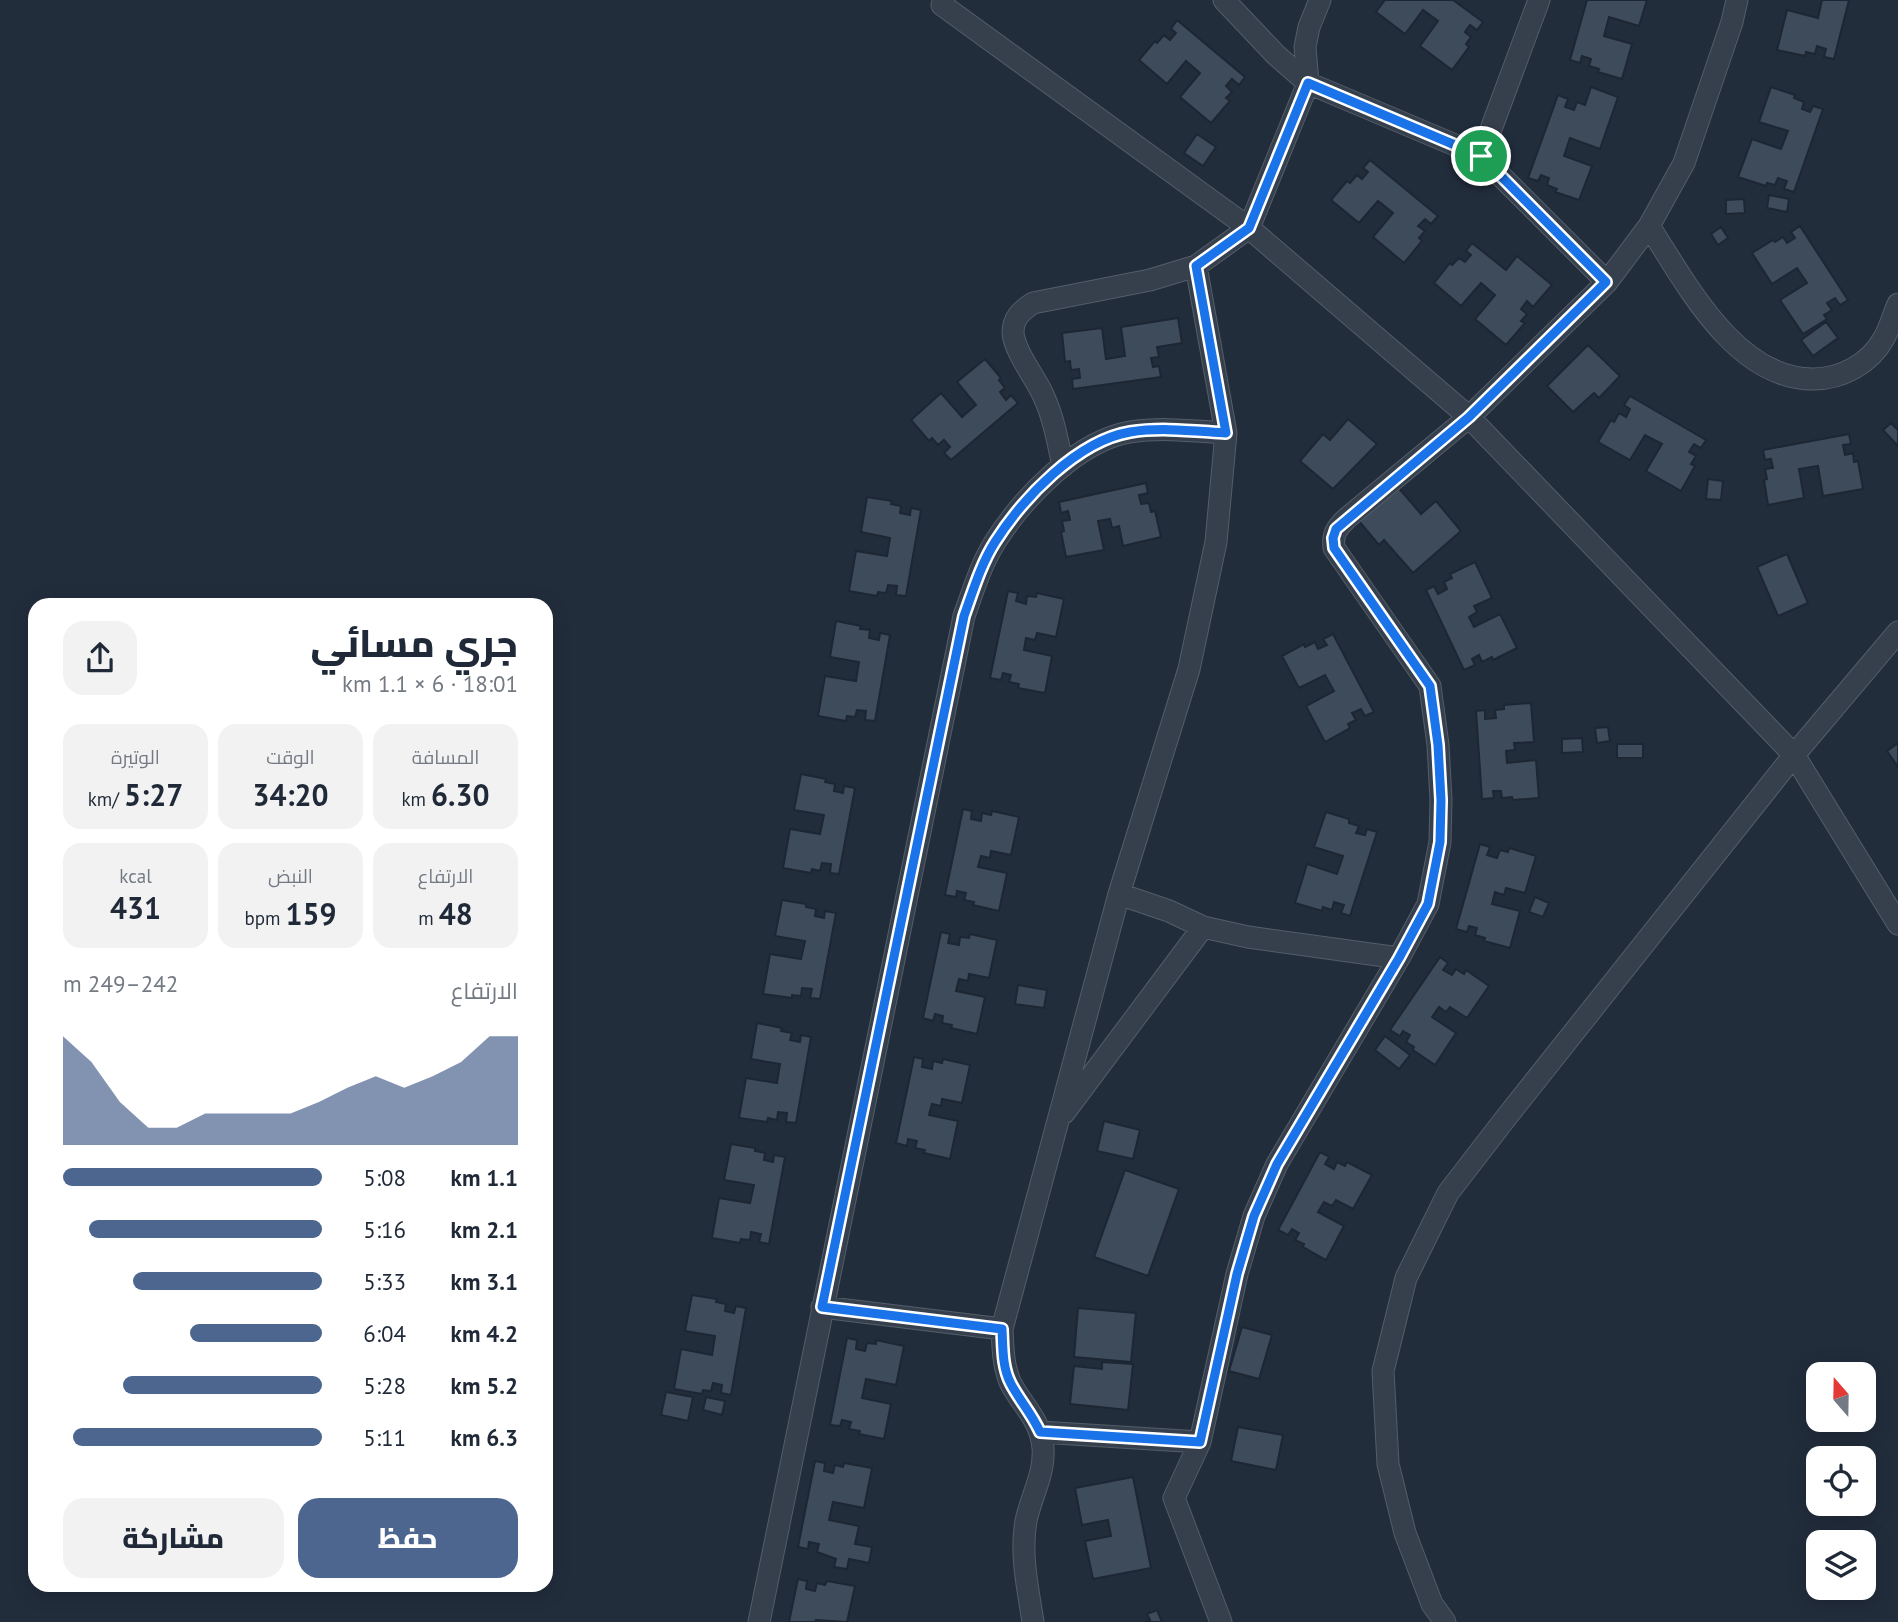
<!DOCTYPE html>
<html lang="ar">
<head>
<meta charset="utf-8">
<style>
	:root { --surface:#fff; --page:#f2f2f3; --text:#1f2937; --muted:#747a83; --accent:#4c668f }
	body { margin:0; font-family:"PT Sans",Cairo,sans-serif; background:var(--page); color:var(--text); direction:rtl; height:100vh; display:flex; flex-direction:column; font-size:26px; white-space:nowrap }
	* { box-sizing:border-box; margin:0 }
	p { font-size:23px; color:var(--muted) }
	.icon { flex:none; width:38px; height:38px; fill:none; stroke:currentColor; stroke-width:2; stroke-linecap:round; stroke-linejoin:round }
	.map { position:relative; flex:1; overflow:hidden; direction:ltr }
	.details { position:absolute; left:28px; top:598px; width:525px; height:994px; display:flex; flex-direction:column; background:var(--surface); border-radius:21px; box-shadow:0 4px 18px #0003; direction:rtl }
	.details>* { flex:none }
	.needle { width:46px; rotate:340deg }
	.fabs { position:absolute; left:1806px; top:1362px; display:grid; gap:14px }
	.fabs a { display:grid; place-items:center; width:70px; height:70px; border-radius:14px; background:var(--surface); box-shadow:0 4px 18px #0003; font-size:35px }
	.pin { position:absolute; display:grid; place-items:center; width:60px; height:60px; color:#fff; margin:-30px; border:4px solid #fff; border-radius:50%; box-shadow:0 2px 7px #0007 }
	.round { display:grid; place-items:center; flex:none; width:74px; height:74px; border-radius:21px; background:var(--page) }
	.overview { display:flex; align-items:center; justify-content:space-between; height:119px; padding:0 35px }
	h1 { font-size:38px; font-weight:800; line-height:52px }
	.stats { display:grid; grid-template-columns:repeat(3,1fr); gap:10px; height:119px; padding:7px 35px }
	.stats div { display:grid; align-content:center; border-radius:18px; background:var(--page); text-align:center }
	.stats b { font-size:30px; font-weight:800 }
	.stats small { font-size:19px; font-weight:400 }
	.stats p { font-size:19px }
	.chart { height:196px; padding:14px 35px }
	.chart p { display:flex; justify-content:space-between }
	.chart svg { width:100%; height:126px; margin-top:7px; fill:var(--accent); opacity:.7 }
	.button { display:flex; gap:14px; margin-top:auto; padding:14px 35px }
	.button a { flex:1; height:80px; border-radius:21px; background:var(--accent); color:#fff; font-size:28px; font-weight:800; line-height:80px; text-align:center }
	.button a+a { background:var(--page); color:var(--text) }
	ul { padding:0 35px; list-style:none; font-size:23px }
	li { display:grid; grid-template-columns:112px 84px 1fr; align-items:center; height:52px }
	li i { height:18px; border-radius:9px; background:var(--accent) }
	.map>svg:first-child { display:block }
	.building { fill:#3e4b5b; stroke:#1d2633; stroke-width:2 }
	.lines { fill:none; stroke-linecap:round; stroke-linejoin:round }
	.street-casing { stroke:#545d6a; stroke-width:23 }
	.street { stroke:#363f4c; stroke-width:21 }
	.route-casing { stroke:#fff; stroke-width:14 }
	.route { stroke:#1a73e8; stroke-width:9 }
</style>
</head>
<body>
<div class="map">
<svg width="1898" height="1622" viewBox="0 0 1898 1622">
	<rect width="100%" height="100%" fill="#222d3c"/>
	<path class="building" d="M 1385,0 L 1453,0 L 1483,22 L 1477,30 L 1470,25 L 1465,32 L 1471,37 L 1466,44 L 1469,47 L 1452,70 L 1420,46 L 1438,21 L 1423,10 L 1405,34 L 1376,12 Z
		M 1587,0 L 1647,0 L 1639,26 L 1609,17 L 1604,36 L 1632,44 L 1622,79 L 1598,72 L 1599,69 L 1589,66 L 1591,59 L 1582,56 L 1580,63 L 1570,60 Z
		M 1822,0 L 1849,0 L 1834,59 L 1824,57 L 1826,49 L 1817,46 L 1815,54 L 1806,52 L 1805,56 L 1777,50 L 1787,10 L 1818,18 Z
		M 1177,20 L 1245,77 L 1239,85 L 1232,79 L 1226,86 L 1232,92 L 1226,98 L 1230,101 L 1211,123 L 1180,97 L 1200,73 L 1186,61 L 1167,84 L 1139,60 L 1155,41 L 1157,43 L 1164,35 L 1170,40 L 1176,33 L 1171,29 Z
		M 1591,87 L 1618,97 L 1600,149 L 1570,138 L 1564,156 L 1592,166 L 1579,200 L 1555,192 L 1557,189 L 1547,185 L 1549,178 L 1541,175 L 1538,181 L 1528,178 L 1558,95 L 1568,99 L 1565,107 L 1574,110 L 1577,102 L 1585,105 Z
		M 1771,87 L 1795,95 L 1794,98 L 1804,102 L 1802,109 L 1810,112 L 1813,106 L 1823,109 L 1794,192 L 1784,189 L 1787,181 L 1778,178 L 1775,185 L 1767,183 L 1766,186 L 1738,177 L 1752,139 L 1781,149 L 1788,131 L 1759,122 Z
		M 1197,134 L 1216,147 L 1203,166 L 1184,153 Z
		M 1370,160 L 1438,216 L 1431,224 L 1425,219 L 1418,226 L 1425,231 L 1419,238 L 1422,241 L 1404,263 L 1373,237 L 1393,213 L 1378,201 L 1359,223 L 1331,200 L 1347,181 L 1350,183 L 1357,175 L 1362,179 L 1368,172 L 1363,168 Z
		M 1769,195 L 1789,199 L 1787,212 L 1767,208 Z
		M 1744,199 L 1745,213 L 1726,214 L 1726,200 Z
		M 1800,226 L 1848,300 L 1840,305 L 1835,298 L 1827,303 L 1832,310 L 1824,315 L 1827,319 L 1803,334 L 1780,300 L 1807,283 L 1797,268 L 1772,284 L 1752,253 L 1773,240 L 1775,242 L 1783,237 L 1787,243 L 1795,238 L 1791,232 Z
		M 1721,227 L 1728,238 L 1718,245 L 1711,234 Z
		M 1472,243 L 1506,270 L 1517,256 L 1552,285 L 1533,307 L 1527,301 L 1521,309 L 1527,314 L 1521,321 L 1525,323 L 1506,345 L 1475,319 L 1495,295 L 1481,283 L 1461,306 L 1434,283 L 1450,263 L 1452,265 L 1459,258 L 1465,262 L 1471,255 L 1466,251 Z
		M 1178,318 L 1182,343 L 1157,347 L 1159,357 L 1151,358 L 1153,367 L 1159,366 L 1161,377 L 1073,389 L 1072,379 L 1080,378 L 1079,369 L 1071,370 L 1070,361 L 1065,362 L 1062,333 L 1102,328 L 1106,359 L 1125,356 L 1121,327 Z
		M 1826,322 L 1838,338 L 1813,356 L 1801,340 Z
		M 1588,345 L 1620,376 L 1599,398 L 1594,393 L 1573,412 L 1547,386 Z
		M 985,359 L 1001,378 L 999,380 L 1005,388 L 1000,392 L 1006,400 L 1011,395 L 1018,403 L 951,460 L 944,453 L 950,447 L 944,440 L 938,445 L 932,438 L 929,441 L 911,420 L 941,393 L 962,417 L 976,405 L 957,382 Z
		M 1630,396 L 1706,440 L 1701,448 L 1694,444 L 1689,452 L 1696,456 L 1691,464 L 1695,466 L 1681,491 L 1646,471 L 1662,444 L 1645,435 L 1630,460 L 1598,442 L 1611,420 L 1614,422 L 1619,413 L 1626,417 L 1630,409 L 1624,405 Z
		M 1348,419 L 1377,444 L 1333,489 L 1300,461 L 1323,434 L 1330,440 Z
		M 1891,423 L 1898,430 L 1898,446 L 1883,430 Z
		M 1849,434 L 1851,444 L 1843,445 L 1845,455 L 1853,453 L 1854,462 L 1858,461 L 1863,489 L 1823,496 L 1818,466 L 1799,469 L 1804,498 L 1768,505 L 1764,480 L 1767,479 L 1765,469 L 1773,468 L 1771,459 L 1765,460 L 1763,450 Z
		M 1708,479 L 1723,481 L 1721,500 L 1706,499 Z
		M 1146,483 L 1148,493 L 1139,495 L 1141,504 L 1149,503 L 1151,512 L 1155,511 L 1161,537 L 1123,546 L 1119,526 L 1112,528 L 1110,519 L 1098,521 L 1104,550 L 1066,557 L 1061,532 L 1064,531 L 1062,521 L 1070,520 L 1068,511 L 1061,513 L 1059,502 Z
		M 1397,486 L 1421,514 L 1436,501 L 1461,531 L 1413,573 L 1384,540 L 1379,545 L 1358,520 Z
		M 867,497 L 892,501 L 891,504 L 901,506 L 900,513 L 910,515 L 911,508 L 921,510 L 906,596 L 896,595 L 897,586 L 888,585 L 886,593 L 878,592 L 877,596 L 849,591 L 856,551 L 887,556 L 890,538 L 861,532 Z
		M 1787,554 L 1808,603 L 1778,616 L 1757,567 Z
		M 1475,562 L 1492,598 L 1474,606 L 1477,612 L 1469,617 L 1474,627 L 1500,614 L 1517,648 L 1493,660 L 1492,657 L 1482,662 L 1479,655 L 1472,659 L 1475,665 L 1464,670 L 1426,590 L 1434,586 L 1438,594 L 1447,589 L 1444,582 L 1452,578 L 1450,574 Z
		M 1008,591 L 1018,593 L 1016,601 L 1026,604 L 1027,596 L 1036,597 L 1037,593 L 1064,599 L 1056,637 L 1037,633 L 1035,640 L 1026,638 L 1024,650 L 1052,656 L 1045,693 L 1018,688 L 1019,684 L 1009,682 L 1011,675 L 1003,673 L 1001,680 L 990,678 Z
		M 836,621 L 861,626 L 860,629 L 870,630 L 869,638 L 879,640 L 880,633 L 890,635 L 875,721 L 865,720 L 866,711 L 857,710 L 855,717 L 847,716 L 846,721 L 818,716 L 825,676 L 856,681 L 859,662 L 830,657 Z
		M 1333,634 L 1374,712 L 1365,716 L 1361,709 L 1352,713 L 1356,720 L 1348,724 L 1350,728 L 1325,742 L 1306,706 L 1334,691 L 1325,675 L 1299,688 L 1282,656 L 1304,644 L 1305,647 L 1315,642 L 1318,649 L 1327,645 L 1323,639 Z
		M 1531,703 L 1534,742 L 1514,743 L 1515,750 L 1506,751 L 1507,763 L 1536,760 L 1539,798 L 1513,800 L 1512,797 L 1502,798 L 1501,791 L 1493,791 L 1494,798 L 1482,799 L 1476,711 L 1485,710 L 1485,719 L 1496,718 L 1495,710 L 1504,709 L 1504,705 Z
		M 1608,727 L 1610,741 L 1597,743 L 1595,728 Z
		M 1582,738 L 1583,752 L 1562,753 L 1562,739 Z
		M 1898,743 L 1898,767 L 1887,751 Z
		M 1617,744 L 1643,744 L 1643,758 L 1617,758 Z
		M 801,774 L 826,779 L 825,782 L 835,784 L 834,791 L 843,793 L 844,786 L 855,788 L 839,874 L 830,873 L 831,864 L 822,863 L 820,871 L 812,869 L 811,873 L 783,868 L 790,829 L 820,834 L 824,815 L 794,810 Z
		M 963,809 L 972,811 L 971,819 L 981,821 L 982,813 L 991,815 L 992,811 L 1019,817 L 1011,855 L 991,851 L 990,858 L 981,856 L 978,867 L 1007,873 L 999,911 L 973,905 L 974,902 L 964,900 L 966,893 L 957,891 L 956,897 L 945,895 Z
		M 1326,812 L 1349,819 L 1349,823 L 1359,826 L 1356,833 L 1365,835 L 1367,829 L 1377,832 L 1350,916 L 1341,913 L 1344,905 L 1334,902 L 1332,910 L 1323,907 L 1322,911 L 1295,903 L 1307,864 L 1337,874 L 1343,856 L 1314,847 Z
		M 1480,844 L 1490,847 L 1487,855 L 1497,858 L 1500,850 L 1508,852 L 1509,848 L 1536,856 L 1525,893 L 1506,888 L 1504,895 L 1495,892 L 1492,904 L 1520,911 L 1510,948 L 1484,941 L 1485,938 L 1475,935 L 1477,928 L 1469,926 L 1467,932 L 1456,929 Z
		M 1535,897 L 1549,903 L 1543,917 L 1529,912 Z
		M 782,900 L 806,904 L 806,907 L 816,909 L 815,916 L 824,918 L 825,911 L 836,913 L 820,999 L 810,998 L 812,989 L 802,988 L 801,996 L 792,995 L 792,998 L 763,994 L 770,954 L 801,959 L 805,941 L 775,936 Z
		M 941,932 L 950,934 L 948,943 L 959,945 L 960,937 L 969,938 L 970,934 L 997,940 L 989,978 L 969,974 L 968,981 L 959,979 L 956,991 L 985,997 L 977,1034 L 951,1028 L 952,1025 L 942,1023 L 943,1016 L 935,1014 L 933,1021 L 923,1018 Z
		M 1440,957 L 1448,963 L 1443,970 L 1452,975 L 1456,969 L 1464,974 L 1466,970 L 1489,986 L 1467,1018 L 1450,1007 L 1446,1012 L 1439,1007 L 1432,1017 L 1456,1033 L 1435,1065 L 1413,1050 L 1414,1047 L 1406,1042 L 1410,1035 L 1403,1031 L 1400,1036 L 1390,1030 Z
		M 1018,985 L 1047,990 L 1044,1008 L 1015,1004 Z
		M 757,1023 L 782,1028 L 781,1031 L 792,1033 L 790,1040 L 800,1042 L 801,1035 L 811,1037 L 796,1123 L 786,1122 L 787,1113 L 778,1112 L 777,1120 L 768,1118 L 767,1122 L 739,1118 L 746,1078 L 777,1083 L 780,1064 L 751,1059 Z
		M 1385,1036 L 1410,1055 L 1399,1069 L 1375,1050 Z
		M 914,1057 L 923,1059 L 922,1067 L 932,1069 L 933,1061 L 942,1063 L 943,1059 L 970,1065 L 962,1103 L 942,1099 L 941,1106 L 932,1104 L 929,1115 L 958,1121 L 950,1159 L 924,1153 L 925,1150 L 915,1148 L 917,1141 L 908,1139 L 907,1146 L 896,1143 Z
		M 1104,1121 L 1140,1130 L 1133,1159 L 1097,1151 Z
		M 731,1144 L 755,1148 L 755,1151 L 765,1153 L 764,1160 L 773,1162 L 774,1155 L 785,1157 L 769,1244 L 759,1242 L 761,1234 L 751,1232 L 750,1240 L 741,1239 L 740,1243 L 712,1238 L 719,1198 L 750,1203 L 754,1185 L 724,1180 Z
		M 1320,1152 L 1329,1157 L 1325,1164 L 1334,1169 L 1337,1162 L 1345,1166 L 1347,1162 L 1372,1175 L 1353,1209 L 1336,1200 L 1332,1206 L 1324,1202 L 1318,1212 L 1344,1226 L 1326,1260 L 1303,1247 L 1304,1244 L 1295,1240 L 1299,1233 L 1292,1229 L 1288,1235 L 1278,1230 Z
		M 1125,1170 L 1179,1189 L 1148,1276 L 1094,1257 Z
		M 692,1295 L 717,1299 L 716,1302 L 726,1304 L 725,1311 L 734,1313 L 736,1306 L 746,1308 L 731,1395 L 721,1393 L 722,1385 L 713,1383 L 711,1391 L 703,1390 L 702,1394 L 674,1389 L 681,1349 L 712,1355 L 715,1336 L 685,1331 Z
		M 1078,1308 L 1136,1313 L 1131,1362 L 1074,1357 Z
		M 1242,1327 L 1272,1335 L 1259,1379 L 1229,1371 Z
		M 847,1338 L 857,1340 L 856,1349 L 865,1351 L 867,1343 L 876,1344 L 876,1340 L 904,1346 L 896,1385 L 866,1379 L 862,1398 L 891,1404 L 884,1439 L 859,1434 L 860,1431 L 849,1429 L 851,1422 L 842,1420 L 840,1426 L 830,1425 Z
		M 1102,1362 L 1133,1364 L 1128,1410 L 1070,1404 L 1074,1366 L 1102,1369 Z
		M 666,1392 L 693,1397 L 688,1421 L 661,1415 Z
		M 706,1397 L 725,1401 L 722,1415 L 703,1410 Z
		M 1238,1427 L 1283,1435 L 1276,1470 L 1231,1461 Z
		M 815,1461 L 825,1463 L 824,1471 L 833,1473 L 835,1465 L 843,1467 L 844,1463 L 872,1468 L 864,1508 L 833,1502 L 829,1520 L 859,1526 L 855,1544 L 872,1547 L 869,1563 L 849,1559 L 847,1569 L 834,1567 L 836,1559 L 817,1552 L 819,1544 L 809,1542 L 808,1549 L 798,1547 Z
		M 1133,1477 L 1151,1568 L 1093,1579 L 1085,1541 L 1111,1536 L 1108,1520 L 1082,1525 L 1075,1488 Z
		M 798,1579 L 807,1581 L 806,1589 L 815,1591 L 817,1583 L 825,1585 L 827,1581 L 855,1586 L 847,1622 L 816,1620 L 815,1622 L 789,1622 Z
		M 1157,1610 L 1162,1622 L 1145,1622 L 1150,1620 L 1147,1614 Z"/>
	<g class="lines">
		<defs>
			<path id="street" d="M 944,0 L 942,5 L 1249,228 L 1469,417 L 1794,755 L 1898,924
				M 1224,0 L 1276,55 L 1308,83 L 1481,156 L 1607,282
				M 1481,156 L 1539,0
				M 1649,226 C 1686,283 1735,379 1813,379 C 1841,379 1870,364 1884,338 C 1890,328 1893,315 1898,304
				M 1063,466 C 1058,443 1054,419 1044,397 C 1036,378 1015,353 1013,333 C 1013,318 1021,311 1033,303 L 1150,280 L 1196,266 L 1249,228 L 1308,83 L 1305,47 L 1309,27 L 1320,0
				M 1119,894 L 1169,911 L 1203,927 L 1248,937 L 1399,958
				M 1064,1113 L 1203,927
				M 822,1307 L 1002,1329
				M 1040,1432 L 1200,1442
				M 759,1622 L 964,616 C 973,591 981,564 995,542 C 1023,498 1077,441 1130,432 C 1162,427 1194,431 1226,433
				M 1033,1622 C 1028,1589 1020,1554 1026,1521 C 1031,1496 1045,1474 1043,1448 C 1040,1418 1022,1406 1010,1382 C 1003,1365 1003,1347 1002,1329 L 1119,894 L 1189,669 L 1216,542 L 1226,433 L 1196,266
				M 1221,1622 L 1174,1498 L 1200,1442 L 1237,1274 L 1254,1216 L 1277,1164 L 1399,958 L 1428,904 L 1440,842 L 1441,800 L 1438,745 L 1430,686 L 1334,548 C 1332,534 1337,528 1346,519 L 1469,417 L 1607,282 L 1649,226 L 1684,163 L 1732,22 L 1737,0
				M 1445,1622 L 1432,1604 L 1405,1533 L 1388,1464 L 1383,1371 L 1406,1278 L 1448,1193 L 1505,1119 L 1794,755 L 1898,632"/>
		</defs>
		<use href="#street" class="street-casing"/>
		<use href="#street" class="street"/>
	</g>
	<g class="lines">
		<defs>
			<path id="route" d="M 1308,83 L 1481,156 L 1606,282 L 1469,417 L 1336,529 L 1333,538 L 1334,548 L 1430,686 L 1438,745 L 1441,800 L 1440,842 L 1428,904 L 1399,958 L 1277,1164 L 1254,1216 L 1237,1274 L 1200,1442 L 1040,1432 C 1032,1414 1020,1401 1011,1384 C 1002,1367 1003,1348 1002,1329 L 822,1307 L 964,616 C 973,591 981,564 995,542 C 1023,498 1077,441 1130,432 C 1161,427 1194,431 1226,433 L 1196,266 L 1249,228 Z"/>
		</defs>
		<use href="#route" class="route-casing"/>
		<use href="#route" class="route"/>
	</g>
</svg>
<div class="fabs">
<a><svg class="needle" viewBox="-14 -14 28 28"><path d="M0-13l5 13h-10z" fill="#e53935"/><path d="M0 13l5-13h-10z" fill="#747a83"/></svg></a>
<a><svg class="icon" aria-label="locate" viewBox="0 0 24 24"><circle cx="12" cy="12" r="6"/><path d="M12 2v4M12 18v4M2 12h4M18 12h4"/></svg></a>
<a><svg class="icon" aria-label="layers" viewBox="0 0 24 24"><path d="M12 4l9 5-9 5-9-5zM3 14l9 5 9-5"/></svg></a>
</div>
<div class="pin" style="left:1481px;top:156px;background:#1e9e55"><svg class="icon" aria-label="arrive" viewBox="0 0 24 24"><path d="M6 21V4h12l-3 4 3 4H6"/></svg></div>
<section class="details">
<div class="overview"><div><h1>جري مسائي</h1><p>18:01 · 6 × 1.1 km</p></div><a class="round"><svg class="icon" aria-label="share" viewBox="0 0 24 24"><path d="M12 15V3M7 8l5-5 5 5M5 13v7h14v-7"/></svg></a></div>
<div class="stats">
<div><p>المسافة</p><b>6.30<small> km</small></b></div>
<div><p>الوقت</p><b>34:20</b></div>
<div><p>الوتيرة</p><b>5:27<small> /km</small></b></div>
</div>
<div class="stats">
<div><p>الارتفاع</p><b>48<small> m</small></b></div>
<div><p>النبض</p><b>159<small> bpm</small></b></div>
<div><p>kcal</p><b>431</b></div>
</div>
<div class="chart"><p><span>الارتفاع</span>242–249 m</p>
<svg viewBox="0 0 160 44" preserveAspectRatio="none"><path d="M0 44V6L10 15L20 29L30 38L40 38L50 33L60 33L70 33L80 33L90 29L100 24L110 20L120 24L130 20L140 15L150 6L160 6V44z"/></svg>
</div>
<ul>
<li><b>1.1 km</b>5:08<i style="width:100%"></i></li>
<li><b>2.1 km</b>5:16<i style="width:90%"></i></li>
<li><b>3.1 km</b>5:33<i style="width:73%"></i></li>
<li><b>4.2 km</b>6:04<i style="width:51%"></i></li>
<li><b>5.2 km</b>5:28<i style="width:77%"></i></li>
<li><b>6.3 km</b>5:11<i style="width:96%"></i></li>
</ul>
<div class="button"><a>حفظ</a><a>مشاركة</a></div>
</section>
</div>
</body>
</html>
